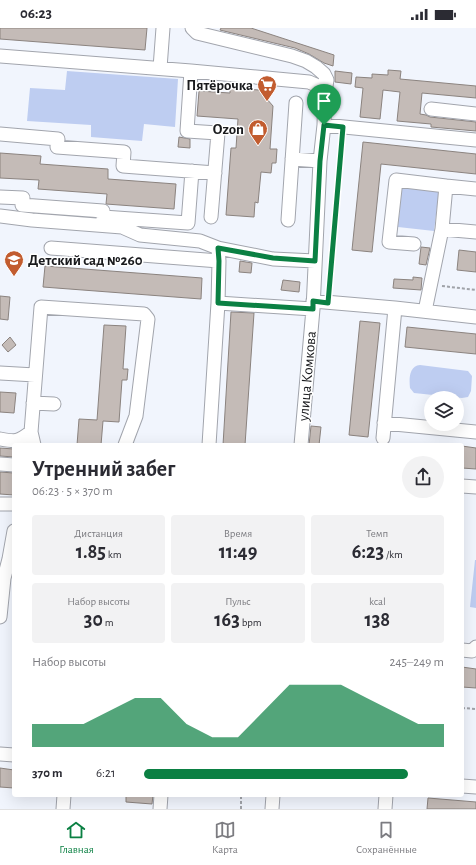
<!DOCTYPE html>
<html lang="ru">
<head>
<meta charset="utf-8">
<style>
	:root { --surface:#fff; --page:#f2f2f3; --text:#2b2b33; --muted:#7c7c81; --line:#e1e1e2; --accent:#0b8043 }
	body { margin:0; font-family:"Alegreya Sans",sans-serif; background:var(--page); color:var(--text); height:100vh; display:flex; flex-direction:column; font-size:15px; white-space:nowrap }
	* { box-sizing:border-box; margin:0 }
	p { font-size:13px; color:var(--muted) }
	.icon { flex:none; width:22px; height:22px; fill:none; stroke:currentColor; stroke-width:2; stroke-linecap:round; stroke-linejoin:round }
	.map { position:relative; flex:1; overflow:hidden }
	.side { position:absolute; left:12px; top:415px; width:452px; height:354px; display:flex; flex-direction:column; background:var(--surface); border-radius:4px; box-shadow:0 4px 16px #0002 }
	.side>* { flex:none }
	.buttons { position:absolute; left:424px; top:363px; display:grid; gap:8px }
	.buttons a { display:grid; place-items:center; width:40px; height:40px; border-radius:50%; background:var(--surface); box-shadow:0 4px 16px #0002; font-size:20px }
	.pin { position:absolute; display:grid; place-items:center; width:34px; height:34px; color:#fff; margin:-41px -17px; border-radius:50% 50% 50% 0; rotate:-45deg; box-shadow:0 0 4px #0007 }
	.pin .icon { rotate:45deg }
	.round { display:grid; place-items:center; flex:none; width:42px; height:42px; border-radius:21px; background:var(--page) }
	.headline { display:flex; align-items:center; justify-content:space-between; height:68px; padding:0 20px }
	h1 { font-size:22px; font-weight:700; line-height:30px }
	.figures { display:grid; grid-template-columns:repeat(3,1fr); gap:6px; height:68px; padding:4px 20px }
	.figures div { display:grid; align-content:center; border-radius:4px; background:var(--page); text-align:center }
	.figures b { font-size:20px; font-weight:700 }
	.figures small { font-size:11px; font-weight:400 }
	.figures p { font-size:11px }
	.chart { height:112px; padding:8px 20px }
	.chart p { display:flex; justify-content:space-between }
	.chart svg { width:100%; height:72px; margin-top:4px; fill:var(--accent); opacity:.7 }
	ul { padding:0 20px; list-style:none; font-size:13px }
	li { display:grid; grid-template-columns:64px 48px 1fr; align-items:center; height:30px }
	li i { height:10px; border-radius:5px; background:var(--accent) }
	.status { display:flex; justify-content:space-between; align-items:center; height:28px; padding:0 20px; background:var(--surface); direction:ltr }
	.status svg { height:11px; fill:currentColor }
	.tabs { display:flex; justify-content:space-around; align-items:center; height:56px; border-top:1px solid var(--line); background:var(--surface); font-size:11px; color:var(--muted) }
	.tabs a { display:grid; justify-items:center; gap:2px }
	.tabs .selected { color:var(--accent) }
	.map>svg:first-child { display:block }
	.green { fill:#becdf1 }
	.building { fill:#c4bbb7; stroke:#8b837f }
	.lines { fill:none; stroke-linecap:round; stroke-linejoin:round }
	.minor-casing { stroke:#a2a5ad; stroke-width:15 }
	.path { stroke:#a0a3a9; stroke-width:2; stroke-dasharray:3 2; stroke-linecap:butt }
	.minor { stroke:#fff; stroke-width:13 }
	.route-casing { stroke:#fff; stroke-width:8 }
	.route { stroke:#0b8043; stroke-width:5 }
	.labels { text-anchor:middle; stroke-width:3; stroke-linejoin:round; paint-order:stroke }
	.poi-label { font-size:15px; font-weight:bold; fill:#191a1d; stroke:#fff; text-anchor:end }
	.street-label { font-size:15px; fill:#191a1d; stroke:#fff }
</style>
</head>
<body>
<div class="status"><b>06:23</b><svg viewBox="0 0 49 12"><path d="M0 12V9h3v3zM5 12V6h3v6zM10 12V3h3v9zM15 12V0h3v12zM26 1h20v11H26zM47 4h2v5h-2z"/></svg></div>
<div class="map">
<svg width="476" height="781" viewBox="0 0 476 781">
	<rect width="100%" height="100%" fill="#f1f5fd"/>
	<path class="green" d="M 67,43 L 178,51 L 175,99 L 144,96 L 142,113 L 91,109 L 91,97 L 27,93 L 30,60 L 65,62 Z
		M 402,158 L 439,162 L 434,203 L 398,199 Z
		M 420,337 L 468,343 L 472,348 L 471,363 L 468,369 L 462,370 L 414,365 L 410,360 C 409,351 409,338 420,337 Z
		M 475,532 L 476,532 L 476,580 L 470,579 Z"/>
	<path class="building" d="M 0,0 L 147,0 L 145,22 L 0,11 Z
		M 221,0 L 251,0 L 334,27 L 333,38 L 324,35 L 309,26 L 295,20 L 228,4 L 220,2 Z
		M 388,42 L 401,43 L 400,51 L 476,58 L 476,70 L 422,65 L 420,86 L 426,87 L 430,89 L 476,94 L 476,103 L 431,99 L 431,96 L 397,93 L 400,64 L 383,62 L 380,91 L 360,89 L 363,60 L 355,59 L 356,49 L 372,50 L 372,46 L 388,47 Z
		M 335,43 L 352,45 L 351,56 L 335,54 Z
		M 230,60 L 259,62 L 273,78 L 270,121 L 277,121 L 276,135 L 272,135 L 271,145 L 261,144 L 258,175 L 255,174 L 254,189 L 226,187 L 231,120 L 236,120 L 238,91 L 197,88 L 199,63 L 230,65 Z
		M 179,109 L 190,111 L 190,120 L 178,119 Z
		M 363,114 L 476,126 L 476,146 L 381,136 L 372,224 L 352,222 Z
		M 0,125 L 41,128 L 40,136 L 108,141 L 108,151 L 176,156 L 174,181 L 106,176 L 107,166 L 38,161 L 39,152 L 0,150 Z
		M 421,219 L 430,220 L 426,237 L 419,236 Z
		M 459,222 L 476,224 L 476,244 L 457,242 Z
		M 240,233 L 252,235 L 251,245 L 239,244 Z
		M 45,238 L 202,250 L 201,271 L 43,259 Z
		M 413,249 L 422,250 L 421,262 L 393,260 L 394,251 L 413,252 Z
		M 283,252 L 300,254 L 299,264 L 281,262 Z
		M 0,268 L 10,269 L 8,292 L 0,291 Z
		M 231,284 L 254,285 L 245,417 L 223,417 Z
		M 360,293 L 380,295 L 368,409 L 349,407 Z
		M 104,297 L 126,298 L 123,341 L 128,341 L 127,352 L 122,352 L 119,394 L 103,393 L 101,417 L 77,417 L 79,391 L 97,392 Z
		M 407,299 L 476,306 L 476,326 L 405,319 Z
		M 10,309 L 16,317 L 8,324 L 2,317 Z
		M 0,364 L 16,365 L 14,385 L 0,384 Z
		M 311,398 L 321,399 L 319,417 L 309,417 Z
		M 462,418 L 476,420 L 476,441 L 462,440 Z
		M 0,420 L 14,421 L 14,429 L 0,428 Z
		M 0,444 L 14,445 L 14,467 L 0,466 Z
		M 462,639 L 476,641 L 476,660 L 462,659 Z
		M 0,740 L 14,742 L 14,760 L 0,759 Z
		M 126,767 L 153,767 L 152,776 L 126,774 Z
		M 428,770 L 476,774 L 476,781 L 427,781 Z"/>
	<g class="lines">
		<defs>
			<path id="minor" d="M 192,0 L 197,5 L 292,28 L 306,33 L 316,39 L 324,46 L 327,52 L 325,64 L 324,97 L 320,133 L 313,281 L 301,417
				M 0,28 L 191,43 L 309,54 L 318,58 L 325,64
				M 160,40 L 163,0
				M 191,43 L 187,103 L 218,105 L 211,189
				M 431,81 L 476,86
				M 324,97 L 476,112
				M 0,106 L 58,111 L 57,119 L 124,124 L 123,138 L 215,145
				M 292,131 L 320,133
				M 446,158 L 476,161
				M 0,169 L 23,170 L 22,177 L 103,183 L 103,189 L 188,195 L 192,143
				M 0,188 L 32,192 L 122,199 L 140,207 L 200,213 L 218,220 L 273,231 L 315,233
				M 288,192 L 296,75
				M 442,201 L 476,204
				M 414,216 L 389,214 L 396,152 L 446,158 L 442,201 L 425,283
				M 51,220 L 219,233
				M 313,273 L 395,280 L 476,289
				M 218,275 L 313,281
				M 0,345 L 35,347
				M 33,375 L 54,376
				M 384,395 L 476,404
				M 383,410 L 395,280
				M 0,411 C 16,414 18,414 31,404
				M 34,417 L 31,404 L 41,279 L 144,286 L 148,291 L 136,388 L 125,417
				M 209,417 L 218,275 L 219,233 L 218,220
				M 0,436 L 14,437
				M 462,458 L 476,459
				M 0,476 L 14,476
				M 0,589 L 4,550 L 9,531 L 14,503
				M 462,622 L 472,623 L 476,619
				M 0,726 L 14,727
				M 462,758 L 476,759
				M 63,781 L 64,767
				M 160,781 L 161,767
				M 272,781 L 273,767
				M 385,781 L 386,767"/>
		</defs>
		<use href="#minor" class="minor-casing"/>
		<path class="path" d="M 442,258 L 476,262
			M 329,263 L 342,110
			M 462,680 L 476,681
			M 241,781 L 241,767"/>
		<use href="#minor" class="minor"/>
	</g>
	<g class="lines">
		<defs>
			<path id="route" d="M 324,97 L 343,99 L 328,275 L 313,273 L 313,281 L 218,275 L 219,233 L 218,220 L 273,230 L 315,233 L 320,133 Z"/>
		</defs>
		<use href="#route" class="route-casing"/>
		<use href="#route" class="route"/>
	</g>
	<defs>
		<symbol id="supermarket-pin" viewBox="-11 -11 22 30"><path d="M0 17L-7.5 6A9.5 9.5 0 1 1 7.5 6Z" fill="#c25c2f" stroke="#fff"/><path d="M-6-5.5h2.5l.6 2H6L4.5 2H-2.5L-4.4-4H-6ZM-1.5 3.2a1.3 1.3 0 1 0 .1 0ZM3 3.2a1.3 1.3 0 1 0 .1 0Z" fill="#fff"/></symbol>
		<symbol id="shop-pin" viewBox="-11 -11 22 30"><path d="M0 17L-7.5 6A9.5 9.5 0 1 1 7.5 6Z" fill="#c25c2f" stroke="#fff"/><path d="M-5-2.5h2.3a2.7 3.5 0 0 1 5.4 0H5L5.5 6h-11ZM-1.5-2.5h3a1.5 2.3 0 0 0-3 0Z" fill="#fff"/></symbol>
		<symbol id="school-pin" viewBox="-11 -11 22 30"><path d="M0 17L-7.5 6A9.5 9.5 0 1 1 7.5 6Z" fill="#c25c2f" stroke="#fff"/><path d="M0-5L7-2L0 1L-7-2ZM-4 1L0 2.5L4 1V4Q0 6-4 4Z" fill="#fff"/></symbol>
	</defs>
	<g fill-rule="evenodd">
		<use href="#supermarket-pin" x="256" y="46" width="22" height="30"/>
		<use href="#shop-pin" x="247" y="90" width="22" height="30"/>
		<use href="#school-pin" x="3" y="221" width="22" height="30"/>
	</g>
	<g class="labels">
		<g class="poi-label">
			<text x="253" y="62">Пятёрочка</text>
			<text x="244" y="106">Ozon</text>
			<text x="28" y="237" text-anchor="start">Детский сад №260</text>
		</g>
		<g class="street-label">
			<text transform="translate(307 348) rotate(-85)" y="5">улица Комкова</text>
		</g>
	</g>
</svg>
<div class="buttons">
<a><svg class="icon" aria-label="layers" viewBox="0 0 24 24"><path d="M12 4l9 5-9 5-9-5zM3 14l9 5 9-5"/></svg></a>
</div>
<div class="pin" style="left:324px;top:97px;background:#1e9e55"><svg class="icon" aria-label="arrive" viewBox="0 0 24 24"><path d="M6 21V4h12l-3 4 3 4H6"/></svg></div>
<section class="side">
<div class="headline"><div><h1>Утренний забег</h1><p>06:23 · 5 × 370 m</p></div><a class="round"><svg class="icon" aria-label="share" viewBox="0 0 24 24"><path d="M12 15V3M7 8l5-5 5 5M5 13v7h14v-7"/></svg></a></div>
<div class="figures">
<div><p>Дистанция</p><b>1.85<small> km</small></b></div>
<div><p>Время</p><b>11:49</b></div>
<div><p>Темп</p><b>6:23<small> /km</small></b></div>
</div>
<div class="figures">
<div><p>Набор высоты</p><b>30<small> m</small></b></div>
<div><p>Пульс</p><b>163<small> bpm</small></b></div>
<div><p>kcal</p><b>138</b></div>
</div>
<div class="chart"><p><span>Набор высоты</span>245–249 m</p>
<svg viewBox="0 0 160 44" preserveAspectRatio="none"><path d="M0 44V30L10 30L20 30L30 22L40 14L50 14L60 30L70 38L80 38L90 22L100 6L110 6L120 6L130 14L140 22L150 30L160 30V44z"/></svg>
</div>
<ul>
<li><b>370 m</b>6:21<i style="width:88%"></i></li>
</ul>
</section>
</div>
<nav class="tabs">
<a class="selected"><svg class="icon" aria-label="home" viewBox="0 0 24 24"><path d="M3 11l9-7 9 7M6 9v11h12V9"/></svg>Главная</a>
<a><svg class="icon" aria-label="map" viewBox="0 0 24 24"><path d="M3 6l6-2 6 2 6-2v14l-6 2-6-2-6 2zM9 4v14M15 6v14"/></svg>Карта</a>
<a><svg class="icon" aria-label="saved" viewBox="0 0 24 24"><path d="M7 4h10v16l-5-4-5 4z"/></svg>Сохранённые</a>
</nav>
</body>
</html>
